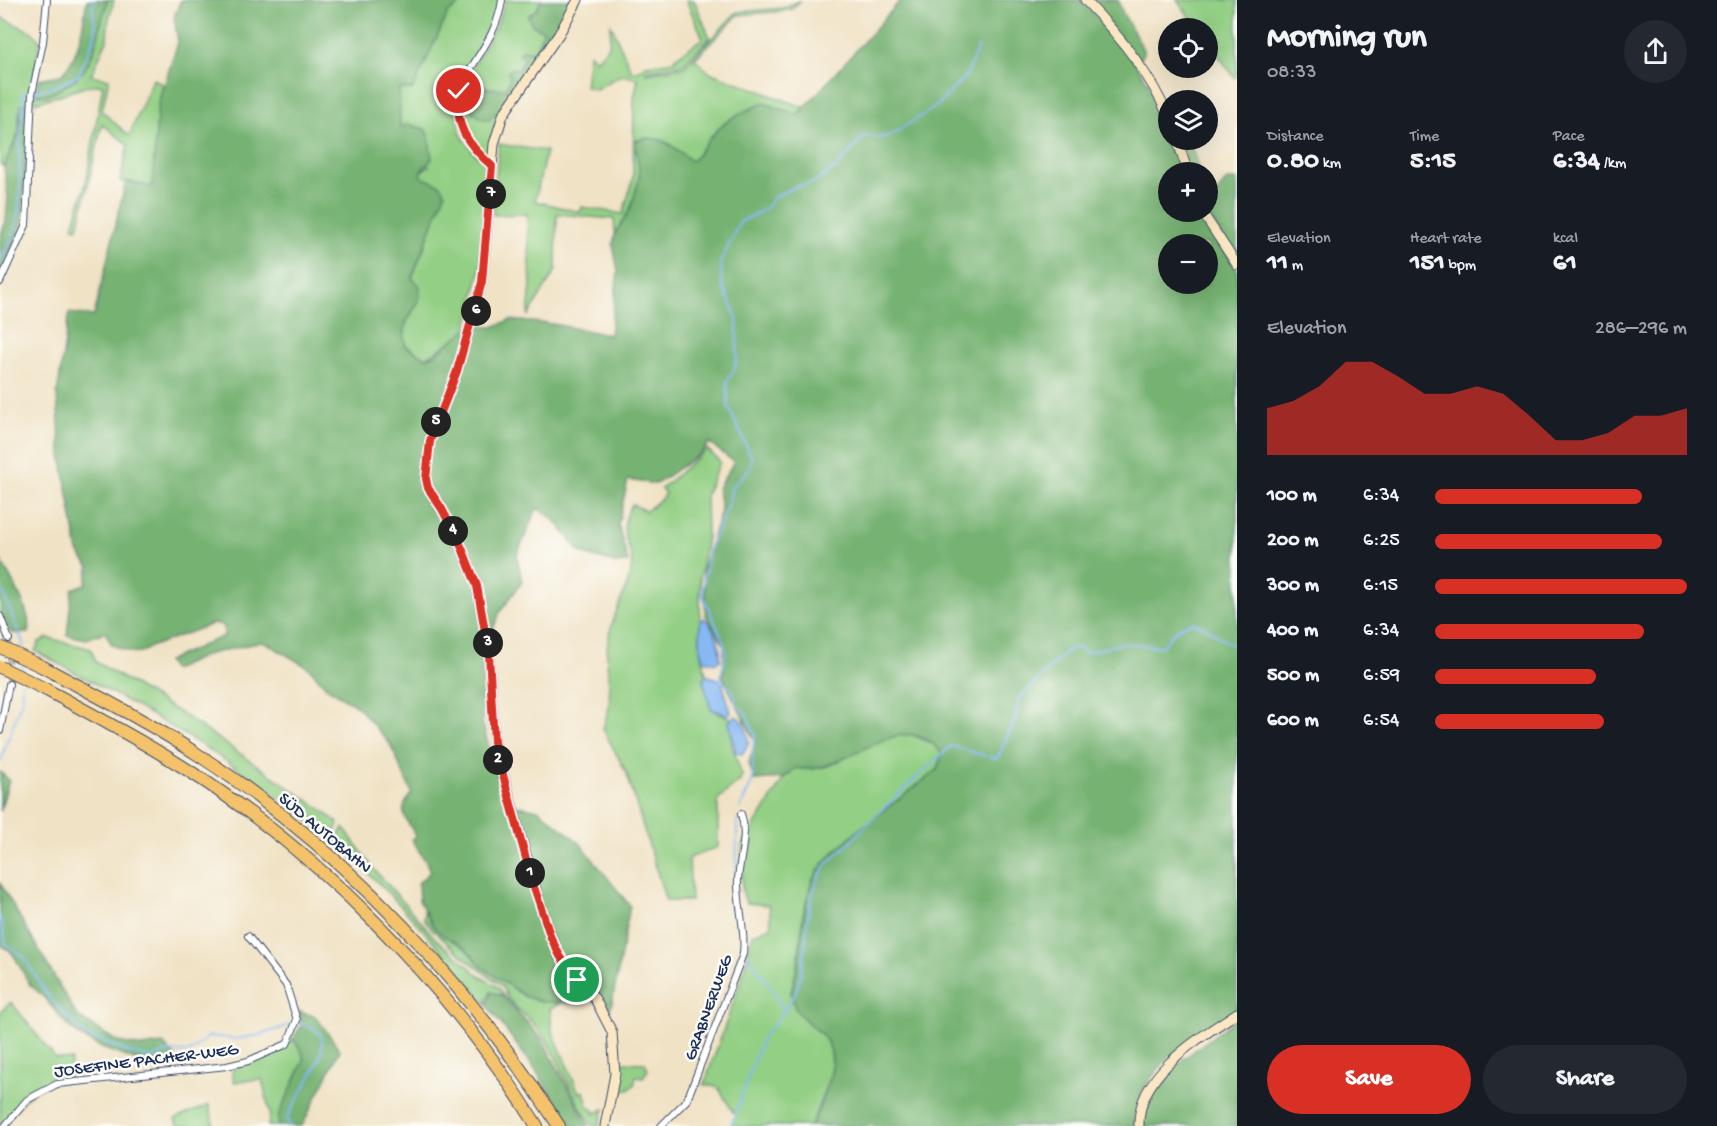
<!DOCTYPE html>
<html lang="en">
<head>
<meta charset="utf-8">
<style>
	:root { --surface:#171b24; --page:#242831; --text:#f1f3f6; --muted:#9ea1a6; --accent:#d93025 }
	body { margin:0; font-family:"Gochi Hand",sans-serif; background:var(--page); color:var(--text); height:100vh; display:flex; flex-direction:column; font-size:22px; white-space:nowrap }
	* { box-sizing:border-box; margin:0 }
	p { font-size:20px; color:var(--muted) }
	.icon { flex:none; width:33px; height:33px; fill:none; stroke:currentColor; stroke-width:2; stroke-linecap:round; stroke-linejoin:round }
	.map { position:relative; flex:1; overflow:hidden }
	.panel { display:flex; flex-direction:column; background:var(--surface); width:480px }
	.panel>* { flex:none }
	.buttons { position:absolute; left:1158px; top:18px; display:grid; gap:12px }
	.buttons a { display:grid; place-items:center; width:60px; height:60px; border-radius:50%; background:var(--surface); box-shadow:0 6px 24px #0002; font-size:30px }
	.pin { position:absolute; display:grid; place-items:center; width:51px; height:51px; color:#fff; margin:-26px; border:3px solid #fff; border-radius:50%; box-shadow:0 2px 6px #0007 }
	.km { position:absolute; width:30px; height:30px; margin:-15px; border-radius:50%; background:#222; color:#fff; font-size:16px; line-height:30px; text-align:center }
	.round { display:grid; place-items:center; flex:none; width:63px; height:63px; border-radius:32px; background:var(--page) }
	.headline { display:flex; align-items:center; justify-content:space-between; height:102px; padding:0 30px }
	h1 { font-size:33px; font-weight:700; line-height:45px }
	.figures { display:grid; grid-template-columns:repeat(3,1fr); gap:9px; height:102px; padding:6px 30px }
	.figures div { display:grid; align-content:center }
	.figures b { font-size:26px; font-weight:700 }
	.figures small { font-size:16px; font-weight:400 }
	.figures p { font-size:16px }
	.chart { height:168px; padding:12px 30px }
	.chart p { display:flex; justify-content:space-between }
	.chart svg { width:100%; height:108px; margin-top:6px; fill:var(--accent); opacity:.7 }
	.cta { display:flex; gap:12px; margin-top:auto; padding:12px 30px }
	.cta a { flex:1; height:69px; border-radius:36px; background:var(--accent); color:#fff; font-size:24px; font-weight:700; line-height:69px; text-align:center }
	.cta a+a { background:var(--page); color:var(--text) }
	ul { padding:0 30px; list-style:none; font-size:20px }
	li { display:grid; grid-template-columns:96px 72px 1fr; align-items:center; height:45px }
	li i { height:15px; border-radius:8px; background:var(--accent) }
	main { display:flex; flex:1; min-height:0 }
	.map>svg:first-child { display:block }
	.green { fill:#93cf84; stroke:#577f71; stroke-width:1.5 }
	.forest { fill:#76b272; stroke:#487068; stroke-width:1.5; fill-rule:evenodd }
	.water { fill:#86b8f3; stroke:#5074a8; stroke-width:1.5 }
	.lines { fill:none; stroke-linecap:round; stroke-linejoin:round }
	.stream { stroke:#86b8f3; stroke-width:2 }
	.street-tunnel { stroke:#c5beb0; stroke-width:6; stroke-dasharray:6 3; stroke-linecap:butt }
	.street-casing { stroke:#3b4a6d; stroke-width:8 }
	.secondary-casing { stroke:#3b4a6d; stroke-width:11 }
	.highway-casing { stroke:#3b4a6d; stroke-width:14 }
	.street { stroke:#fff; stroke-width:6 }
	.secondary { stroke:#fbe7c3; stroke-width:9 }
	.highway { stroke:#f4c26a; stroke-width:12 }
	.highway-bridge-casing { stroke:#3b4a6d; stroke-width:14; stroke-linecap:butt }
	.highway-bridge { stroke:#f4c26a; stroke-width:12 }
	.route-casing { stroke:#fff; stroke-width:12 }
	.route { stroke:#d93025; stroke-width:8 }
	.labels { text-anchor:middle; stroke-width:5; stroke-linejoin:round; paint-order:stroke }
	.street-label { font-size:18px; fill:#1b2f5e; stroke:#fdfcf7 }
</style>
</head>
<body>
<main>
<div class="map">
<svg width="1237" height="1126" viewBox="0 0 1237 1126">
	<rect width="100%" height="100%" fill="#fdfcf7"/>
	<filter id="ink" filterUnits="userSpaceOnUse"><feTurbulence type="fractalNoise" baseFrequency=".0167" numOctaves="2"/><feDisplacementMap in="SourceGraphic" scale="12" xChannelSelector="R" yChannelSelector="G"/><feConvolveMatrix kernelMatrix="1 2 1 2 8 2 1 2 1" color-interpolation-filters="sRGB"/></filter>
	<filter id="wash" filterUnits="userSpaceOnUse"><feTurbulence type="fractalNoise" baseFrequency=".008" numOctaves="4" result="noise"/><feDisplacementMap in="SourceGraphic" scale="24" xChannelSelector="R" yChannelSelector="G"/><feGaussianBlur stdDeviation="1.35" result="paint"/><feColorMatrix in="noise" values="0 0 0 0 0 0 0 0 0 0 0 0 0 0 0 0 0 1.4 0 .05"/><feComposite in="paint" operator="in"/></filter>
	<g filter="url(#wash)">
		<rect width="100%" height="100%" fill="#f0e2c4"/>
		<path class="green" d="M 108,0 L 114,0 L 108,22 L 107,40 L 91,75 L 109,79 L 102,111 L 129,136 L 153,79 L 163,84 L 158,105 L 152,188 L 120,181 L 128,145 L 102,124 L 78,228 L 73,227 L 86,182 L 103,85 L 91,85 L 35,103 L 36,93 L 39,95 L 90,61 Z
			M 466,0 L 500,0 C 488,42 439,94 463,138 C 469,150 479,157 488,165 L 481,267 L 466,331 L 426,358 L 406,346 L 404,338 L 406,323 L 414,308 L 412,278 L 445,193 L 421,177 L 421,171 L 429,166 L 400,129 L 399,88 L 413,89 L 448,13 Z
			M 505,0 L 542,0 L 536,10 L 545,31 L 533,52 L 524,58 C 520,71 511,76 506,90 L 477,86 L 471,88 L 469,102 L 472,111 L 506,105 L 487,154 C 477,150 473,144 467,135 C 439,90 498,43 505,0 Z
			M 686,0 L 694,0 L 710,38 L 682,65 L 646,71 L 646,73 L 684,67 L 737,12 L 783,8 L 801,0 L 791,10 L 789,8 L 785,11 L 738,15 L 695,59 L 709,72 L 803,107 L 798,115 L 764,103 C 728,116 714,128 694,160 L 690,161 L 668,143 L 644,137 L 635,149 C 647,181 633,207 615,234 L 614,219 L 557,214 L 556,270 L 528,316 L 531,285 L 527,214 L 493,215 L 499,144 L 546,151 L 535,201 L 580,212 L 582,207 L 623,214 L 633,178 L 634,97 L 638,79 L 621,75 L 596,89 L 585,87 L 589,53 L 597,60 L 609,45 L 611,25 L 632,72 L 642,69 L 645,65 L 675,61 L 675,58 L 703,38 Z
			M 1177,0 L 1237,0 L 1237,76 L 1235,78 L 1208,41 L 1208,28 L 1198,28 Z
			M 0,17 L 32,32 L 40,41 L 29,103 L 19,112 L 19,132 L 4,166 L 0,165 Z
			M 1181,140 L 1189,140 L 1199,172 L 1191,172 Z
			M 707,449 L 720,462 L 706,495 L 707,536 L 700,578 L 700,644 L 706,675 L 703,679 L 711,709 L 730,718 L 732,746 L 742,775 L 740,781 L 718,799 L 718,847 L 689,858 L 691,901 L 666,901 L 627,774 L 603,729 C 605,722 607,714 609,706 C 612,685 604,663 608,641 C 611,616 626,595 631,571 C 636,542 613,539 632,504 L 646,511 L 661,499 L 665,493 L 661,489 Z
			M 48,638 L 91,649 L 96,662 L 185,716 L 322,810 L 338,823 L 333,836 L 336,838 L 344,828 L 372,867 L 436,939 L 480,976 L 499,988 L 503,996 L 493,993 L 486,999 L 487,1005 C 448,957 406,909 361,866 C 266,776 150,712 35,651 L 39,642 Z
			M 908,733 L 937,746 L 943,754 L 937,770 L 851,837 L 812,880 L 803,914 L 799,956 L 791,994 L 796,1009 L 825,1038 L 831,1052 L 832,1070 L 811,1126 L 731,1126 L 735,1115 L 718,1087 L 704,1085 L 741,981 L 753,934 L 771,927 L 769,905 L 746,903 L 742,890 L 742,846 L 784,778 L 796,768 C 822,773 841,761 862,748 C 871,742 897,735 908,733 Z
			M 424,908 L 433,926 L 465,948 L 482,967 L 526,997 L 560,1004 L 550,1009 L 552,1030 L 579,1093 L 584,1091 L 588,1106 L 595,1111 L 594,1114 L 604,1109 L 599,1126 L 593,1126 C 570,1097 562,1059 539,1030 C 530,1018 515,1009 507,997 C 504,992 505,988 501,985 C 474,965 446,945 424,920 Z
			M 11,1002 L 55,1058 L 71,1060 L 70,1078 C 27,1086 28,1100 0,1126 L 0,1012 Z
			M 293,1039 L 302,1052 L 304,1060 L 278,1117 L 279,1126 L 268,1126 L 270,1114 L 262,1079 L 234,1082 L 232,1071 L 234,1067 L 282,1050 Z
			M 621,1062 L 645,1063 L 648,1070 L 643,1077 L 636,1076 L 634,1085 L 617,1096 L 618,1064 Z
			M 209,1105 L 214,1126 L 179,1126 L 175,1119 Z"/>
		<path class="forest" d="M 87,0 L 108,0 C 93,40 101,69 57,91 C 49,95 44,98 36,93 L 39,79 L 61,75 C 81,56 82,25 87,0 Z
			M 181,0 L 466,0 L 448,13 L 413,89 L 399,89 L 400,128 L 407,124 L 425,129 L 429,137 L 432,159 L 421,171 L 421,177 L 441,185 L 445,193 L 412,278 L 420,286 L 419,301 L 406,323 L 404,338 L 406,346 L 426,358 L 434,355 L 463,332 L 475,326 L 493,327 L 510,320 L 553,324 L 610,335 L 618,271 L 613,245 L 615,234 L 630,210 L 640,176 L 635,141 C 657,131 674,147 690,160 L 694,160 C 715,128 727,117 764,103 L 798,115 L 901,0 L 1081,0 C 1112,32 1168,94 1168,140 L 1174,140 L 1184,172 L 1168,172 L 1168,212 L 1199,212 L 1237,270 L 1237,1009 C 1196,1036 1133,1072 1135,1126 L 811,1126 C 822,1100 845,1062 823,1036 C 815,1027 799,1018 795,1007 C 788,991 797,975 799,958 C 802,932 803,907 812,882 C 825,847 906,796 937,770 L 942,754 C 902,700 847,778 796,768 L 784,778 L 754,780 L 749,763 L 755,741 L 723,678 L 724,645 L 706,615 L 703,568 L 721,511 L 718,488 L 734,462 L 709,443 L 701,453 L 656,484 L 628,480 L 618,524 L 628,562 L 617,564 L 581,553 L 554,519 L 537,508 L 517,555 L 522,582 L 500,612 L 482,656 L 482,722 L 505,803 L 539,810 L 580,843 L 630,906 L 611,1008 L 587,998 L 584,1003 L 542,1002 L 526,997 L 482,967 L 465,948 L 441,934 L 433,926 L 419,900 L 418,883 L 430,872 C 427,859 417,851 412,839 L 416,837 C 409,820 394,814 412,793 L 390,744 L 358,707 L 326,687 L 309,668 L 268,644 L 260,642 L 209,654 L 173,670 L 167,661 L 224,636 L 224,626 L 215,623 L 150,647 C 138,658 126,650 112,645 L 105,632 L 86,639 L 67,635 L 72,589 L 86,584 L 89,567 L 78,552 L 61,455 L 57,395 L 69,313 L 94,316 L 126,181 L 152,187 L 158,105 L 178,42 L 174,17 ZM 1168,244 L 1208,244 L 1208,284 L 1168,284 Z
			M 542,0 L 574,0 L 556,32 L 506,105 L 504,104 L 489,120 C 470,117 468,106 471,88 L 506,89 L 510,78 L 508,72 L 513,68 L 520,71 L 524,58 L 519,55 L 522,50 L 533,52 L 544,31 L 532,25 L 528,16 L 536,10 Z
			M 1090,0 L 1118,0 C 1122,19 1139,35 1144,53 L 1139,61 Z
			M 29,103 L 22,224 L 0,274 L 0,238 L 6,220 L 8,197 L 4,166 L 19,133 L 21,105 Z
			M 1227,180 L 1237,180 L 1237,259 L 1206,212 L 1208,204 Z
			M 0,559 C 9,576 34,614 28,633 L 11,633 L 0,611 Z
			M 0,772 L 9,780 L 0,811 Z
			M 0,883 L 77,1016 L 116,1041 L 141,1047 L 163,1044 L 178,1060 L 164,1066 L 146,1064 L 102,1048 L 82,1037 L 67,1025 L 42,995 L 30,985 L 13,954 L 0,944 Z
			M 491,992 L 503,996 L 542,1039 L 589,1126 L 572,1126 L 532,1065 L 487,1005 Z
			M 299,1011 L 316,1017 L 340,1050 L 302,1126 L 279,1126 L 278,1117 L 304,1060 L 302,1052 L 293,1039 L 301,1026 Z
			M 1237,1018 L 1237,1126 L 1143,1126 L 1147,1096 L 1166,1072 Z"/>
		<path class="water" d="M 704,618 C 715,627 721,646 720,660 L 716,663 L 704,660 L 700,645 L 700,622 Z
			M 706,675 L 721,680 L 731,712 L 728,715 L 711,709 L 703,679 Z
			M 734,716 C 745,718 747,734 749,743 L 742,754 L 736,753 L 729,722 Z"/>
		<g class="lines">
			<path class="stream" d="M 0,260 C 27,219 18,190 20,144 C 20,127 25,112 22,94 L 54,87 L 79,75 L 96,33 L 92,6 L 94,0
				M 0,585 L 23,643 L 23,652
				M 22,673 L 23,661
				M 990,757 L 997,759 L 1016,718 L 1018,699 L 1069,649 L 1079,647 L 1086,653 L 1124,643 L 1162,647 C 1195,602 1201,631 1237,647
				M 0,762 L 22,700 L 22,682
				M 740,808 L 753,780 L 752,755 L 755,735 L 745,712 L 737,706 L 732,690 L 720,680 L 725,657 L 724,643 L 702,594 L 708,551 L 729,502 L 731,488 L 749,469 L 752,458 L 728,406 L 727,381 L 734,371 L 737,357 L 737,318 L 722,284 L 721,261 L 740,222 L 765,209 L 774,197 L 795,187 L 816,182 L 837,167 L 866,135 L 878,138 L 890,136 L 937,106 L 967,75 L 978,47
				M 736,895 L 737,820
				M 0,917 L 6,945 L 23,956 L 49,998 L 87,1037 L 105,1042 L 130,1053 L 151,1058 L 167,1052 L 190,1052 L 209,1036 L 236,1039 L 260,1035 L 293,1024
				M 784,1011 C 816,971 796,915 822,871 C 827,863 837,855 844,848 C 877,812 915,780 951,746 L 985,756
				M 290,1126 L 287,1119 C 295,1093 355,1032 298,1023
				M 731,1126 L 762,1039 L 784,1011 L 778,998 L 746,952"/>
		</g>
	</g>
	<g filter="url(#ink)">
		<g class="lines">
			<path class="street-tunnel" d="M 9,639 L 9,684"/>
			<defs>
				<path id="street" d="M 492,166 C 411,95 493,69 502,0
					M 0,282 L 26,225 L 32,94 L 43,42 L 47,0
					M 0,616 L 9,639
					M 0,731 L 9,684
					M 5,1126 L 27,1100 L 57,1084 L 227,1066 L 248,1061 L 287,1044 L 297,1020 L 286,985 L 248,936
					M 661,1126 L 687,1100 L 743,954 C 746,928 737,904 738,879 C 740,856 748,835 741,814"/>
				<path id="secondary" d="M 578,0 L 559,34 L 503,115 L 494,144 L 482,282 L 457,371 L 430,441 L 426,479 L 428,488 L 442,509 L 462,548 L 477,586 L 489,654 L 494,742 L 543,915 L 559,956 L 595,999 L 612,1032 L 615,1074 L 605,1126
					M 1085,0 C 1117,33 1150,73 1168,116
					M 1177,140 L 1188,172
					M 1202,212 L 1237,265
					M 1139,1126 C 1137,1074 1198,1039 1237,1013"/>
				<path id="highway" d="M 43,667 C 95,695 148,722 197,754 C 345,850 464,979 559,1126
					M 45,689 C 92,714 138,739 183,767 C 323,855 450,986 537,1126"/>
			</defs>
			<use href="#street" class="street-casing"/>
			<use href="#secondary" class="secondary-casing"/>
			<use href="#highway" class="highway-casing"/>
			<use href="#street" class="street"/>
			<use href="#secondary" class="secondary"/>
			<use href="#highway" class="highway"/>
			<defs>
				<path id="highway-bridge" d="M 0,647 L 43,667
					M 0,667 L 45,689"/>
			</defs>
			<use href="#highway-bridge" class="highway-bridge-casing"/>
			<use href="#highway-bridge" class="highway-bridge"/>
		</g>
	</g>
	<g class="lines" filter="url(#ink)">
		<defs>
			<path id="route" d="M 459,91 C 454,126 467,144 492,166 L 482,282 L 457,371 L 430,441 L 426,479 L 428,488 L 442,509 L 462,548 L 477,586 L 489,654 L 494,742 L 533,884 L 551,938 L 560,956 L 577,980"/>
		</defs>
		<use href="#route" class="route-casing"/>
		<use href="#route" class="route"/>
	</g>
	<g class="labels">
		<g class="street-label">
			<text transform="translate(326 832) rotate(40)" y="6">SÜD AUTOBAHN</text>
			<text transform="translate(707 1007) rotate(-70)" y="6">GRABNERWEG</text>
			<text transform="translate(146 1059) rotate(-7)" y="6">JOSEFINE PACHER-WEG</text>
		</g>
	</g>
</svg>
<div class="buttons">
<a><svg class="icon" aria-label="locate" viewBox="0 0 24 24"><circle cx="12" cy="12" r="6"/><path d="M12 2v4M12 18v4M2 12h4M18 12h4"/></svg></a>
<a><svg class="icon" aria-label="layers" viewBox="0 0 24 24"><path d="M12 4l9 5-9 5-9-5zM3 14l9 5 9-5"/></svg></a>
<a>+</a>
<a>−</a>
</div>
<div class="pin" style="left:577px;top:980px;background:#1e9e55"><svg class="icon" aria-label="arrive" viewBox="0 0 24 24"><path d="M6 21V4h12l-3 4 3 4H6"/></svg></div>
<div class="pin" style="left:459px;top:91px;background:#d93025"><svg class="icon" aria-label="check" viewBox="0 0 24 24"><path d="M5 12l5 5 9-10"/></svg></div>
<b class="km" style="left:530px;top:873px">1</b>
<b class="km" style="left:498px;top:760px">2</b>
<b class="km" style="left:488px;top:643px">3</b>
<b class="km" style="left:453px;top:531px">4</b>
<b class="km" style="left:436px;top:422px">5</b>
<b class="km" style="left:476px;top:311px">6</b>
<b class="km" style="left:491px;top:194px">7</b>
</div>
<section class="panel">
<div class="headline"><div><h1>Morning run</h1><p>08:33</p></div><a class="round"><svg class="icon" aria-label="share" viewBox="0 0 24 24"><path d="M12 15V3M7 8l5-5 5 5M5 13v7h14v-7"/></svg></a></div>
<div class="figures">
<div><p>Distance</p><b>0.80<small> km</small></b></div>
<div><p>Time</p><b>5:15</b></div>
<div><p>Pace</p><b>6:34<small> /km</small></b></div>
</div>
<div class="figures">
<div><p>Elevation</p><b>11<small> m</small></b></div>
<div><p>Heart rate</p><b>151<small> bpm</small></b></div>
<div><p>kcal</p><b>61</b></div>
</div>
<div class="chart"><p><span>Elevation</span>286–296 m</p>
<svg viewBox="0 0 160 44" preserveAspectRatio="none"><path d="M0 44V25L10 22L20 16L30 6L40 6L50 12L60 19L70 19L80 16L90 19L100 28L110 38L120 38L130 35L140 28L150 28L160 25V44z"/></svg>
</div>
<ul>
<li><b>100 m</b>6:34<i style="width:82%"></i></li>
<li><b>200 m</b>6:25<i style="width:90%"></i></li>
<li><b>300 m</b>6:15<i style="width:100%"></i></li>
<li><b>400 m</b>6:34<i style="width:83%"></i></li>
<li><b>500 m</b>6:59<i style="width:64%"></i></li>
<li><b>600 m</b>6:54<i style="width:67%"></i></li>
</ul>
<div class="cta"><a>Save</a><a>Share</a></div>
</section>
</main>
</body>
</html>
